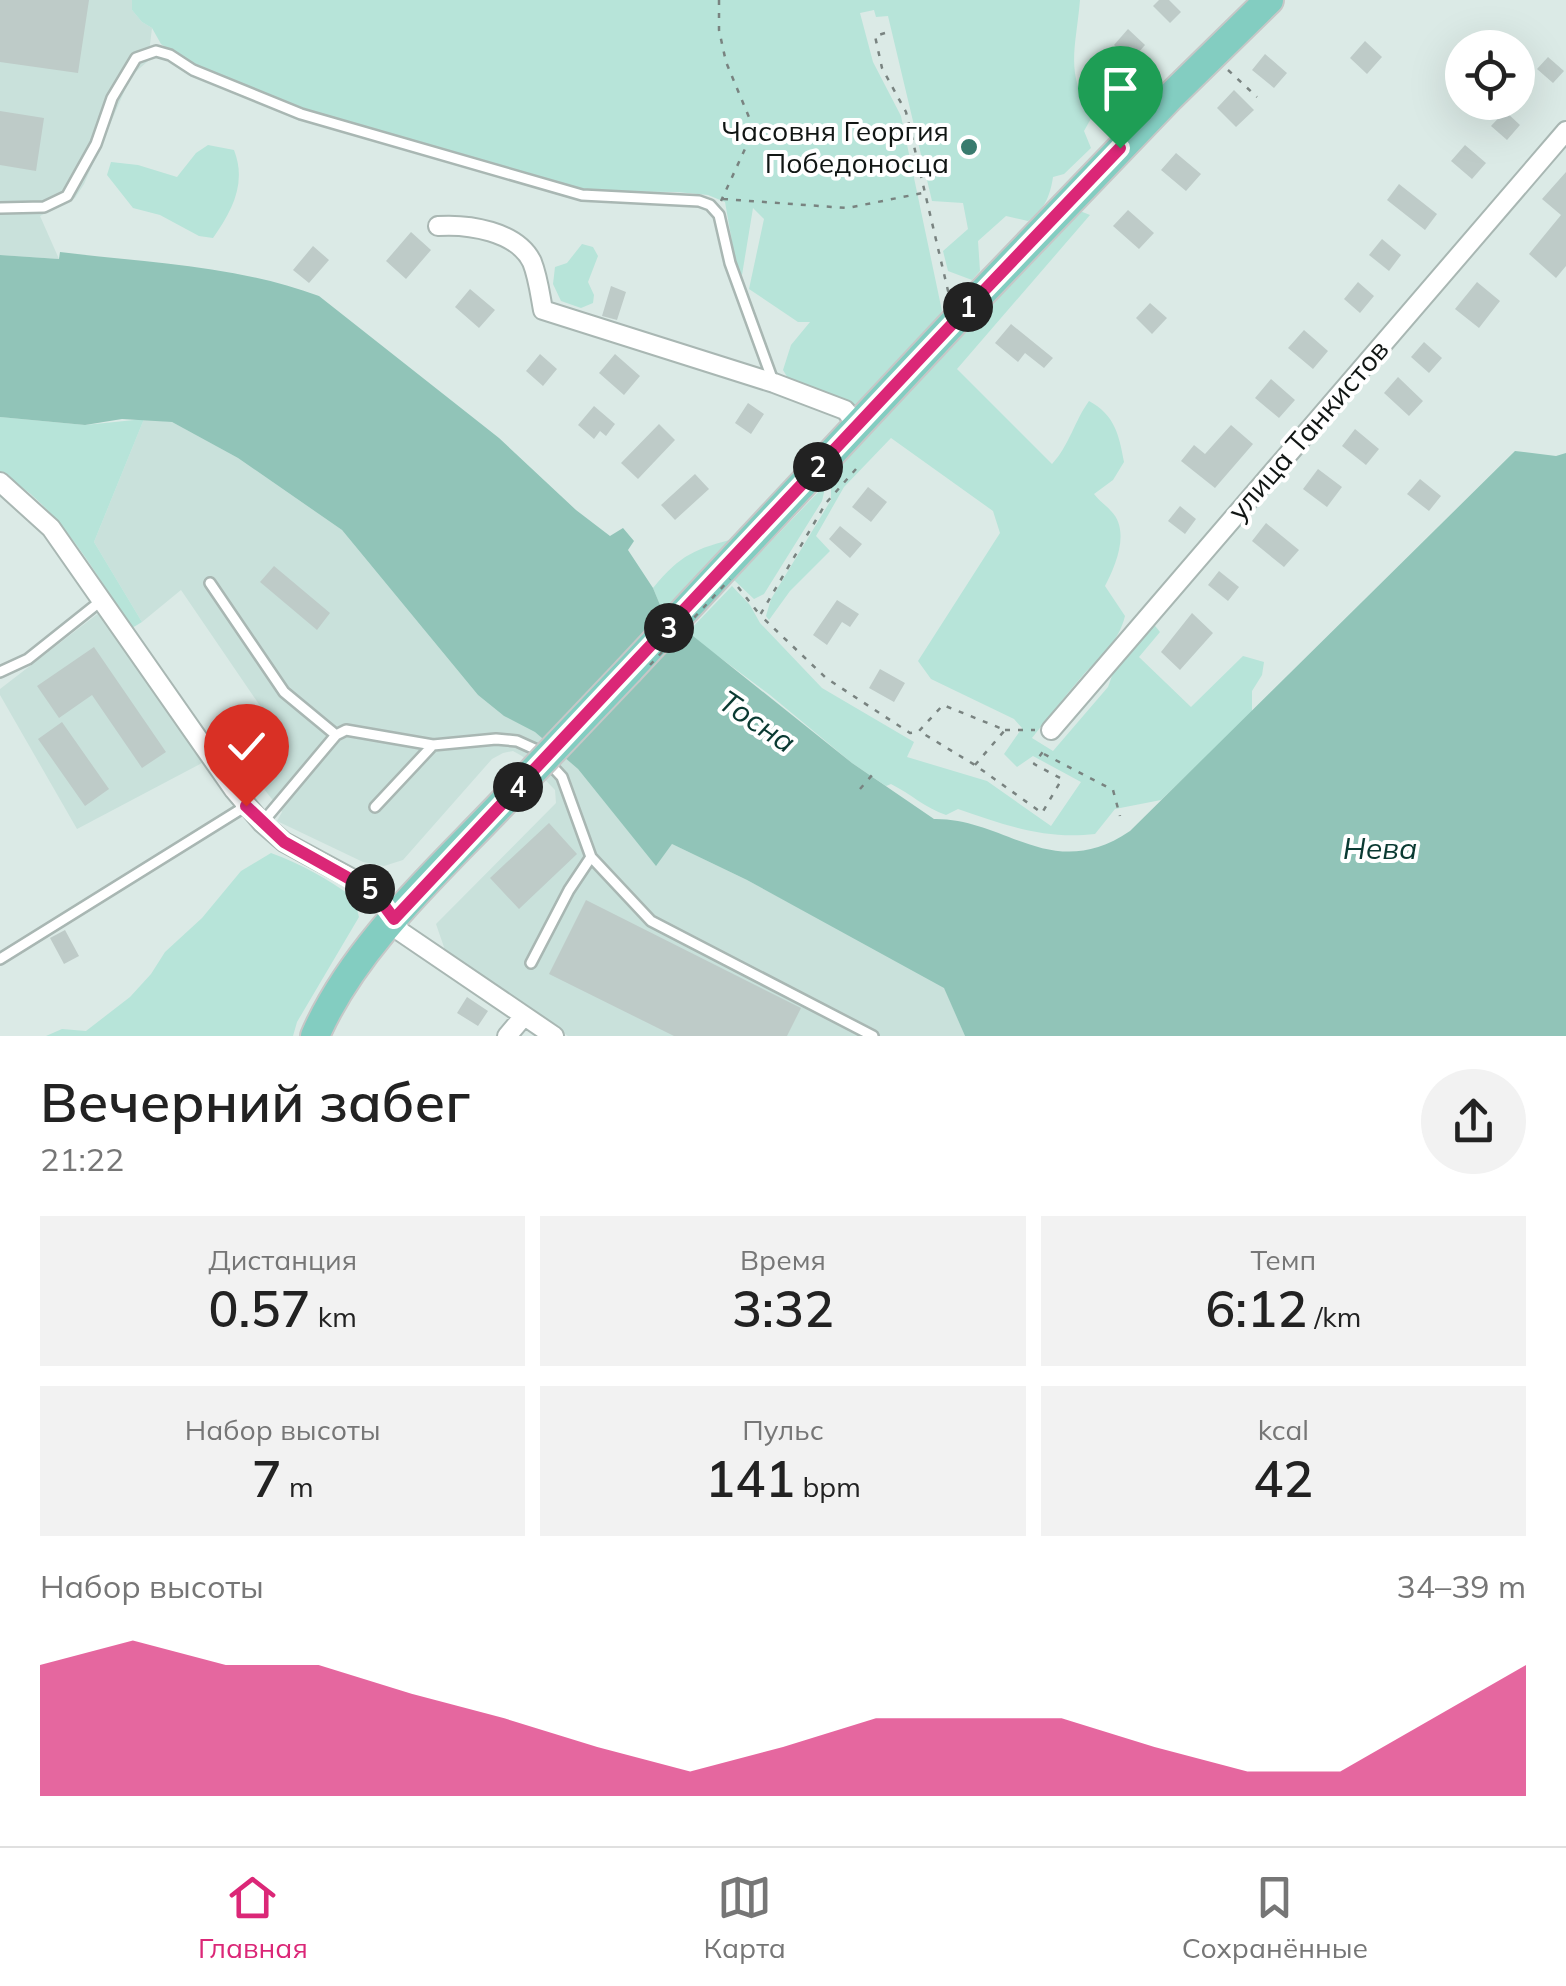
<!DOCTYPE html>
<html lang="ru">
<head>
<meta charset="utf-8">
<style>
	:root { --surface:#fff; --page:#f2f2f2; --text:#222; --muted:#767676; --line:#e0e0e0; --accent:#db2777 }
	body { margin:0; font-family:Mulish,sans-serif; background:var(--page); color:var(--text); height:100vh; display:flex; flex-direction:column; font-size:38px; white-space:nowrap }
	* { box-sizing:border-box; margin:0 }
	p { font-size:32px; color:var(--muted) }
	.icon { flex:none; width:55px; height:55px; fill:none; stroke:currentColor; stroke-width:2; stroke-linecap:round; stroke-linejoin:round }
	.map { position:relative; height:1036px; overflow:hidden }
	.side { display:flex; flex-direction:column; background:var(--surface); flex:1 }
	.side>* { flex:none }
	.controls { position:absolute; left:1445px; top:30px; display:grid; gap:20px }
	.controls a { display:grid; place-items:center; width:90px; height:90px; border-radius:50%; background:var(--surface); box-shadow:0 10px 40px #0002; font-size:50px }
	.pin { position:absolute; display:grid; place-items:center; width:85px; height:85px; color:#fff; margin:-102px -42px; border-radius:50% 50% 50% 0; rotate:-45deg; box-shadow:0 0 10px #0007 }
	.pin .icon { rotate:45deg }
	.km { position:absolute; width:50px; height:50px; margin:-25px; border-radius:50%; background:#222; color:#fff; font-size:28px; line-height:50px; text-align:center }
	.round { display:grid; place-items:center; flex:none; width:105px; height:105px; border-radius:52px; background:var(--page) }
	.overview { display:flex; align-items:center; justify-content:space-between; height:170px; padding:0 40px }
	h1 { font-size:55px; font-weight:600; line-height:75px }
	.figures { display:grid; grid-template-columns:repeat(3,1fr); gap:15px; height:170px; padding:10px 40px }
	.figures div { display:grid; align-content:center; border-radius:0px; background:var(--page); text-align:center }
	.figures b { font-size:50px; font-weight:600 }
	.figures small { font-size:28px; font-weight:400 }
	.figures p { font-size:28px }
	.chart { height:280px; padding:20px 40px }
	.chart p { display:flex; justify-content:space-between }
	.chart svg { width:100%; height:180px; margin-top:10px; fill:var(--accent); opacity:.7 }
	.tab-bar { display:flex; justify-content:space-around; align-items:center; height:140px; border-top:2px solid var(--line); background:var(--surface); font-size:28px; color:var(--muted) }
	.tab-bar a { display:grid; justify-items:center; gap:5px }
	.tab-bar .active { color:var(--accent) }
	.map>svg:first-child { display:block }
	.built { fill:#c9e1db }
	.green { fill:#b7e4d9 }
	.water { fill:#91c4b8 }
	.building { fill:#becbc8 }
	.lines { fill:none; stroke-linecap:round; stroke-linejoin:round }
	.service-casing { stroke:#a9b7b3; stroke-width:14 }
	.minor-casing { stroke:#a9b7b3; stroke-width:22 }
	.primary-casing { stroke:#c6c7c7; stroke-width:32 }
	.path { stroke:#798380; stroke-width:2.5; stroke-dasharray:5 8; stroke-linecap:butt }
	.service { stroke:#fff; stroke-width:9 }
	.minor { stroke:#fff; stroke-width:18 }
	.primary { stroke:#83cdc1; stroke-width:28 }
	.primary-bridge-casing { stroke:#c6c7c7; stroke-width:32; stroke-linecap:butt }
	.path-bridge { stroke:#798380; stroke-width:2.5; stroke-dasharray:5 8; stroke-linecap:butt }
	.primary-bridge { stroke:#83cdc1; stroke-width:28 }
	.route-casing { stroke:#fff; stroke-width:20 }
	.route { stroke:#db2777; stroke-width:12 }
	.poi-dot { fill:#387b6e; stroke:#fff; stroke-width:4 }
	.labels { text-anchor:middle; stroke-width:8; stroke-linejoin:round; paint-order:stroke }
	.poi-label { font-size:28px; fill:#111614; stroke:#fff; text-anchor:end }
	.street-label { font-size:28px; fill:#111614; stroke:#fff }
	.water-label { font-size:30px; font-style:italic; fill:#0a3a32; stroke:#fff }
</style>
</head>
<body>
<div class="map">
<svg width="1566" height="1036" viewBox="0 0 1566 1036">
	<rect width="100%" height="100%" fill="#dbeae6"/>
	<path class="built" d="M 0,0 L 132,0 L 132,10 L 142,22 L 152,28 L 148,61 L 131,76 L 84,184 L 75,198 L 40,216 L 59,259 L 0,255 Z
		M 144,419 L 172,422 L 238,458 L 342,530 L 478,695 L 504,716 L 535,731 L 578,769 L 656,865 L 672,844 L 747,880 L 913,969 L 944,987 L 965,1036 L 568,1036 L 445,950 L 436,924 L 556,803 L 555,790 L 522,756 L 513,751 L 503,753 L 492,759 L 403,860 L 384,866 L 363,862 L 277,821 L 282,812 L 242,761 L 273,725 L 181,590 L 142,622 L 94,542 Z
		M 100,612 L 202,763 L 77,829 L 0,695 L 0,689 Z"/>
	<path class="green" d="M 132,0 L 1080,0 C 1076,48 1064,75 1093,115 L 1084,131 L 1091,148 L 1064,174 L 1053,177 C 1050,197 1044,210 1028,221 L 1006,216 L 978,241 L 980,271 L 972,280 L 948,271 L 943,251 L 968,229 L 963,203 L 932,201 L 888,16 L 876,17 L 874,10 L 860,13 L 873,62 L 901,116 L 942,311 L 931,330 L 851,410 L 789,380 L 783,370 L 791,345 L 810,322 L 798,322 L 749,289 L 764,219 L 753,208 L 742,275 L 737,270 L 725,202 L 708,195 L 677,192 L 587,191 L 398,142 L 302,110 L 192,66 L 161,44 L 152,28 L 142,22 L 132,10 Z
		M 208,145 L 234,150 C 247,183 232,211 213,238 L 199,236 L 160,215 L 133,208 L 107,175 L 111,162 L 138,165 L 177,177 L 196,153 Z
		M 1080,211 L 1090,215 L 957,369 L 1052,464 C 1069,446 1075,420 1089,401 C 1115,415 1119,435 1124,462 L 1113,480 L 1094,494 C 1100,502 1105,504 1111,511 C 1131,531 1115,567 1105,586 L 1125,616 C 1118,643 1102,655 1084,674 C 1066,695 1049,716 1032,738 L 1053,751 L 1108,687 L 1113,673 L 1152,622 L 1160,632 L 1139,657 L 1191,707 L 1243,656 L 1264,662 L 1262,675 L 1252,691 L 1252,713 L 1161,800 L 1115,809 L 1095,834 C 1045,840 1004,825 958,809 L 946,815 C 925,808 911,794 891,784 L 886,786 L 852,763 L 770,695 L 687,633 L 732,586 L 750,605 L 760,623 L 822,688 L 914,742 L 907,757 L 987,781 L 1051,826 L 1081,782 L 1033,756 L 1017,767 L 1004,754 L 1022,728 L 1014,719 L 931,679 L 918,661 L 1000,533 L 993,511 L 891,438 L 844,487 L 816,536 L 830,551 L 790,591 L 769,620 L 766,616 L 771,599 L 831,500 L 831,470 L 867,437 Z
		M 582,244 L 593,247 L 598,256 L 588,282 L 594,295 L 593,303 L 581,308 L 561,301 L 553,284 L 555,267 L 567,263 Z
		M 0,417 L 85,425 L 144,419 L 94,542 L 142,622 L 132,628 C 97,577 57,501 0,474 Z
		M 826,484 L 822,501 L 764,594 L 754,599 L 734,580 Z
		M 737,538 L 663,612 L 653,588 C 681,554 695,549 737,538 Z
		M 271,853 C 301,864 328,879 354,898 L 359,917 L 297,1022 L 293,1036 L 46,1036 L 62,1029 L 86,1031 L 130,997 L 151,974 L 165,952 L 202,918 L 241,871 Z"/>
	<path class="water" d="M 60,252 C 147,263 236,265 319,296 L 499,438 L 576,510 L 610,536 L 623,528 L 634,541 L 628,550 L 653,588 L 663,612 L 852,763 L 934,819 C 1006,818 1052,884 1130,831 L 1515,451 L 1556,456 L 1566,453 L 1566,1036 L 965,1036 L 944,988 L 747,880 L 672,844 L 656,866 L 578,769 L 535,732 L 504,716 L 478,695 L 342,530 L 238,458 L 172,422 L 122,419 L 85,425 L 0,417 L 0,255 L 59,259 Z"/>
	<path class="building" d="M 0,0 L 89,0 L 78,73 L 0,62 Z
		M 1159,0 L 1169,0 L 1181,12 L 1170,23 L 1153,6 Z
		M 1128,29 L 1145,45 L 1131,61 L 1114,45 Z
		M 1365,41 L 1382,57 L 1367,74 L 1350,58 Z
		M 1265,54 L 1287,73 L 1274,88 L 1252,70 Z
		M 1548,57 L 1564,71 L 1553,83 L 1537,69 Z
		M 1234,90 L 1254,110 L 1236,127 L 1217,108 Z
		M 0,111 L 44,118 L 36,171 L 0,165 Z
		M 1505,111 L 1520,125 L 1507,140 L 1491,126 Z
		M 1465,145 L 1486,163 L 1472,179 L 1451,161 Z
		M 1176,153 L 1201,174 L 1186,191 L 1161,170 Z
		M 1566,172 L 1566,266 L 1556,278 L 1529,254 L 1561,215 L 1542,199 Z
		M 1399,184 L 1437,214 L 1425,230 L 1387,200 Z
		M 1128,210 L 1154,233 L 1139,249 L 1113,226 Z
		M 411,232 L 431,250 L 406,279 L 386,261 Z
		M 1382,239 L 1401,255 L 1389,271 L 1369,255 Z
		M 313,246 L 329,260 L 309,283 L 293,270 Z
		M 1358,282 L 1374,296 L 1360,313 L 1344,299 Z
		M 1477,282 L 1500,301 L 1479,328 L 1455,309 Z
		M 611,286 L 626,292 L 617,320 L 602,316 Z
		M 470,289 L 495,310 L 479,328 L 455,307 Z
		M 1150,303 L 1167,318 L 1152,334 L 1136,318 Z
		M 1011,324 L 1053,358 L 1044,368 L 1025,353 L 1018,362 L 995,343 Z
		M 1304,330 L 1328,351 L 1313,369 L 1288,348 Z
		M 1424,342 L 1442,358 L 1429,373 L 1411,357 Z
		M 540,354 L 557,369 L 543,386 L 526,371 Z
		M 615,354 L 640,376 L 624,395 L 599,373 Z
		M 1398,377 L 1423,401 L 1409,416 L 1384,393 Z
		M 1271,379 L 1295,400 L 1279,418 L 1255,398 Z
		M 748,403 L 764,414 L 751,434 L 735,423 Z
		M 594,406 L 615,424 L 606,436 L 600,431 L 594,439 L 578,425 Z
		M 659,424 L 675,440 L 638,479 L 621,463 Z
		M 1231,425 L 1253,444 L 1215,488 L 1181,461 L 1194,445 L 1205,454 Z
		M 1355,429 L 1379,449 L 1366,465 L 1342,446 Z
		M 1318,469 L 1342,487 L 1327,507 L 1303,489 Z
		M 695,474 L 709,489 L 675,520 L 661,505 Z
		M 1420,479 L 1441,496 L 1429,511 L 1407,494 Z
		M 868,487 L 887,502 L 871,522 L 852,507 Z
		M 1180,506 L 1196,519 L 1185,534 L 1168,521 Z
		M 1266,523 L 1299,550 L 1284,567 L 1252,541 Z
		M 840,526 L 862,544 L 850,558 L 829,539 Z
		M 274,566 L 330,613 L 317,630 L 260,582 Z
		M 1219,571 L 1239,587 L 1228,601 L 1208,585 Z
		M 837,600 L 859,614 L 850,627 L 842,622 L 827,645 L 813,635 Z
		M 1192,613 L 1213,633 L 1180,670 L 1161,652 Z
		M 94,647 L 166,752 L 142,768 L 92,695 L 59,718 L 37,686 Z
		M 880,669 L 905,683 L 894,702 L 869,688 Z
		M 62,722 L 109,789 L 85,806 L 38,739 Z
		M 549,823 L 577,854 L 519,909 L 490,878 Z
		M 586,900 L 801,1008 L 787,1036 L 674,1036 L 549,974 Z
		M 65,930 L 79,956 L 64,964 L 50,938 Z
		M 467,997 L 488,1011 L 478,1026 L 457,1013 Z"/>
	<g class="lines">
		<defs>
			<path id="service" d="M 0,208 L 44,207 L 67,196 L 96,144 L 112,98 L 136,58 L 156,51 L 170,55 L 193,70 L 301,114 L 582,195 L 699,201 L 710,205 L 719,215 L 730,263 L 773,381
				M 210,583 L 284,692 L 336,735
				M 0,672 L 28,659 L 102,600
				M 375,807 L 433,745
				M 262,823 L 336,735 L 346,730 L 433,745 L 496,739 L 517,741 L 537,750 L 562,777 L 591,857 L 651,921 L 873,1036
				M 0,959 L 246,806
				M 531,963 L 569,890 L 591,857"/>
			<path id="minor" d="M 438,226 C 468,224 517,231 532,262 C 538,277 540,294 543,310 L 774,383 L 845,410 L 857,424
				M 0,482 L 51,528 L 234,790 L 262,823 L 284,842 L 364,885 L 383,902 L 401,932 L 554,1036
				M 1051,730 L 1566,131
				M 507,1036 L 524,1016"/>
			<path id="primary" d="M 629,670 L 955,321 L 1170,97 L 1269,0
				M 315,1036 C 355,943 444,866 513,792"/>
		</defs>
		<use href="#service" class="service-casing"/>
		<use href="#minor" class="minor-casing"/>
		<use href="#primary" class="primary-casing"/>
		<path class="path" d="M 719,0 L 719,30 L 726,62 L 751,122 L 745,149 L 721,201
			M 885,33 L 875,36 L 882,68 L 906,112 L 949,295
			M 1228,70 L 1257,97
			M 723,199 L 847,208 L 923,193
			M 856,469 L 826,503 L 760,615 L 826,678 L 910,733 L 918,732
			M 738,587 L 760,615
			M 1005,730 L 1035,730
			M 1044,754 L 1113,790 L 1120,816
			M 975,765 L 1005,730 L 943,705 L 919,731 L 975,765 L 1042,813 L 1062,779 L 1034,764 L 1047,746
			M 860,789 L 873,774"/>
		<use href="#service" class="service"/>
		<use href="#minor" class="minor"/>
		<use href="#primary" class="primary"/>
		<defs>
			<path id="primary-bridge" d="M 513,792 L 629,670"/>
		</defs>
		<use href="#primary-bridge" class="primary-bridge-casing"/>
		<path class="path-bridge" d="M 650,665 L 730,579"/>
		<use href="#primary-bridge" class="primary-bridge"/>
	</g>
	<g class="lines">
		<defs>
			<path id="route" d="M 246,806 L 284,842 L 375,893 L 394,919 L 955,321 L 1120,148"/>
		</defs>
		<use href="#route" class="route-casing"/>
		<use href="#route" class="route"/>
	</g>
	<circle class="poi-dot" cx="969" cy="147" r="10"/>
	<g class="labels">
		<g class="poi-label">
			<text x="949" y="141">Часовня Георгия<tspan x="949" dy="32">Победоносца</tspan></text>
		</g>
		<g class="street-label">
			<text transform="translate(1308 430) rotate(-49)" y="10">улица Танкистов</text>
		</g>
		<g class="water-label">
			<text transform="translate(757 722) rotate(34)" y="10">Тосна</text>
			<text x="1380" y="859">Нева</text>
		</g>
	</g>
</svg>
<div class="controls">
<a><svg class="icon" aria-label="locate" viewBox="0 0 24 24"><circle cx="12" cy="12" r="6"/><path d="M12 2v4M12 18v4M2 12h4M18 12h4"/></svg></a>
</div>
<div class="pin" style="left:1120px;top:148px;background:#1e9e55"><svg class="icon" aria-label="arrive" viewBox="0 0 24 24"><path d="M6 21V4h12l-3 4 3 4H6"/></svg></div>
<div class="pin" style="left:246px;top:806px;background:#d93025"><svg class="icon" aria-label="check" viewBox="0 0 24 24"><path d="M5 12l5 5 9-10"/></svg></div>
<b class="km" style="left:968px;top:307px">1</b>
<b class="km" style="left:818px;top:467px">2</b>
<b class="km" style="left:669px;top:628px">3</b>
<b class="km" style="left:518px;top:787px">4</b>
<b class="km" style="left:370px;top:889px">5</b>
</div>
<section class="side">
<div class="overview"><div><h1>Вечерний забег</h1><p>21:22</p></div><a class="round"><svg class="icon" aria-label="share" viewBox="0 0 24 24"><path d="M12 15V3M7 8l5-5 5 5M5 13v7h14v-7"/></svg></a></div>
<div class="figures">
<div><p>Дистанция</p><b>0.57<small> km</small></b></div>
<div><p>Время</p><b>3:32</b></div>
<div><p>Темп</p><b>6:12<small> /km</small></b></div>
</div>
<div class="figures">
<div><p>Набор высоты</p><b>7<small> m</small></b></div>
<div><p>Пульс</p><b>141<small> bpm</small></b></div>
<div><p>kcal</p><b>42</b></div>
</div>
<div class="chart"><p><span>Набор высоты</span>34–39 m</p>
<svg viewBox="0 0 160 44" preserveAspectRatio="none"><path d="M0 44V12L10 6L20 12L30 12L40 19L50 25L60 32L70 38L80 32L90 25L100 25L110 25L120 32L130 38L140 38L150 25L160 12V44z"/></svg>
</div>
</section>
<nav class="tab-bar">
<a class="active"><svg class="icon" aria-label="home" viewBox="0 0 24 24"><path d="M3 11l9-7 9 7M6 9v11h12V9"/></svg>Главная</a>
<a><svg class="icon" aria-label="map" viewBox="0 0 24 24"><path d="M3 6l6-2 6 2 6-2v14l-6 2-6-2-6 2zM9 4v14M15 6v14"/></svg>Карта</a>
<a><svg class="icon" aria-label="saved" viewBox="0 0 24 24"><path d="M7 4h10v16l-5-4-5 4z"/></svg>Сохранённые</a>
</nav>
</body>
</html>
